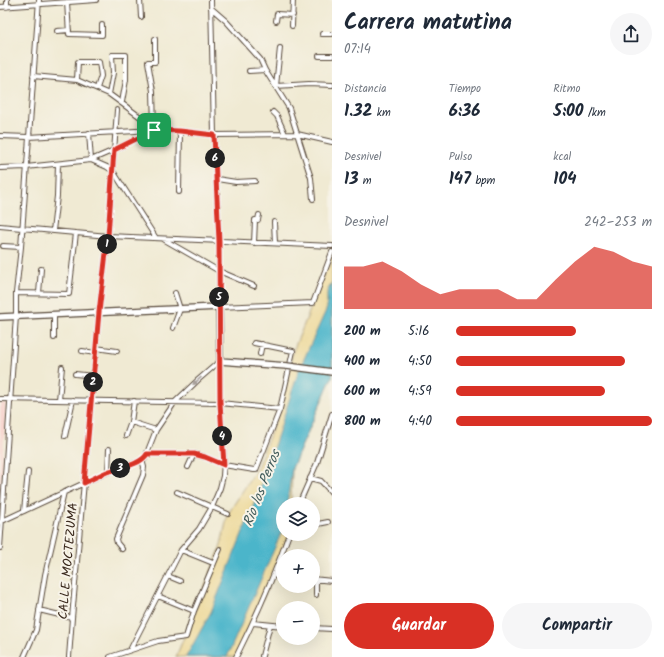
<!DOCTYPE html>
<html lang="es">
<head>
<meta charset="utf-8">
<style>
	:root { --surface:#fff; --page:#f6f6f7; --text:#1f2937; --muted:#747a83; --accent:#d93025 }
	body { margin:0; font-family:Kalam,sans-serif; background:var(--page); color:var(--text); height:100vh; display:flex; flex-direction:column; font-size:15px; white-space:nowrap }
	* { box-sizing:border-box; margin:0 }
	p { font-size:13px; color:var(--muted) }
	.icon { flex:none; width:22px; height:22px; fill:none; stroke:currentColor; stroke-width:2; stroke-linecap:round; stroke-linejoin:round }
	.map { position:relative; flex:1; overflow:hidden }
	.details { display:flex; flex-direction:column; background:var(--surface); width:332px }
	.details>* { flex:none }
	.controls { position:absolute; left:276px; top:497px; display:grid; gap:8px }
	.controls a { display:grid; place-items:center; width:44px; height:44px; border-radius:50%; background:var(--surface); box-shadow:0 4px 16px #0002; font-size:20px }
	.pin { position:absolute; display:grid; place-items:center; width:34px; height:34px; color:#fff; margin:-17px; border-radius:8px; box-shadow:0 2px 6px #0006 }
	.km { position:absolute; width:20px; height:20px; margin:-10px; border-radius:50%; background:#222; color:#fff; font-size:11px; line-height:20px; text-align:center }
	.round { display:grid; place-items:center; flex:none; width:42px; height:42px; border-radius:21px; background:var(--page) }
	.head { display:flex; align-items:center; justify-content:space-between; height:68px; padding:0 12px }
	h1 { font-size:22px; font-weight:800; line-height:30px }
	.figures { display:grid; grid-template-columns:repeat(3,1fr); gap:6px; height:68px; padding:4px 12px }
	.figures div { display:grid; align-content:center }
	.figures b { font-size:17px; font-weight:800 }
	.figures small { font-size:11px; font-weight:400 }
	.figures p { font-size:11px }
	.chart { height:112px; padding:8px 12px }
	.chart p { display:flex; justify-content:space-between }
	.chart svg { width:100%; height:72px; margin-top:4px; fill:var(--accent); opacity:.7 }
	.cta { display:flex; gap:8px; margin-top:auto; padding:8px 12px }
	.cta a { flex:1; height:46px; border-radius:24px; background:var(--accent); color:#fff; font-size:16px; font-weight:800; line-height:46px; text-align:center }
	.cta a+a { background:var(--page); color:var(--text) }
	ul { padding:0 12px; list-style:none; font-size:13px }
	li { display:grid; grid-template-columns:64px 48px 1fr; align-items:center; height:30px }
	li i { height:10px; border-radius:5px; background:var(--accent) }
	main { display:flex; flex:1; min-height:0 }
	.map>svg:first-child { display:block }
	.built { fill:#f7d0cb }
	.sand { fill:#eeda9e; stroke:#94825e }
	.water { fill:#4cb5ca; stroke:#447074 }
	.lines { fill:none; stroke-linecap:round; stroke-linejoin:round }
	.minor-casing { stroke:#564739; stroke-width:6 }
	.tertiary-casing { stroke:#564739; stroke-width:8 }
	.minor { stroke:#fff; stroke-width:4 }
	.tertiary { stroke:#fff; stroke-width:5.5 }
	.tertiary-bridge-casing { stroke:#564739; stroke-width:8; stroke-linecap:butt }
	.tertiary-bridge { stroke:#fff; stroke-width:5.5 }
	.oneway { fill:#a79f9a }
	.route-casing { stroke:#fff; stroke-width:8 }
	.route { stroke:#d93025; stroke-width:5 }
	.labels { text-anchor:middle; stroke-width:4; stroke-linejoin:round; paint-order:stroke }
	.street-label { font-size:13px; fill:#3b2a1e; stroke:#f7f3e8 }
	.water-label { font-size:14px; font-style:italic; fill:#415b5a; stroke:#f7f3e8 }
</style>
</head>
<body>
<main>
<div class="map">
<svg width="332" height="657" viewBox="0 0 332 657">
	<rect width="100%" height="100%" fill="#f7f3e8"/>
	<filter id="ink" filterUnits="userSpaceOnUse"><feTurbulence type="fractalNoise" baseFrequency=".025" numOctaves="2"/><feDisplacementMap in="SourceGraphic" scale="8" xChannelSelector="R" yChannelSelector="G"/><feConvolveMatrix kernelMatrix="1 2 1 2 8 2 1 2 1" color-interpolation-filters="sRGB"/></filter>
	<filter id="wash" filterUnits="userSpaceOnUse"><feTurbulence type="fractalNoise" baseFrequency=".012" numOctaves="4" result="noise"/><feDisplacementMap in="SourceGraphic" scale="16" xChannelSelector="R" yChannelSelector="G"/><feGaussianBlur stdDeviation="0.9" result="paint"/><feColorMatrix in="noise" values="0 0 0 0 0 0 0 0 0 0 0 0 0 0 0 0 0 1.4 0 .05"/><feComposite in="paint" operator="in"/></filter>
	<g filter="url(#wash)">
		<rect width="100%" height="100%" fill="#f0ead3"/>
		<path class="built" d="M 0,403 L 6,403 L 0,507 Z"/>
		<path class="sand" d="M 332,252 L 332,377 L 292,468 L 291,504 L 283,504 L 283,534 L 289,534 L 274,575 L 236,657 L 176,657 L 220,549 L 228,514 L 256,470 L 280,409 L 293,351 L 313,303 Z"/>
		<path class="water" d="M 332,282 L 332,377 L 292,468 L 287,504 L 283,504 L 283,529 L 227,657 L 186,657 L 211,612 L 260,489 L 299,370 L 327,308 L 327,292 Z"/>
	</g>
	<g filter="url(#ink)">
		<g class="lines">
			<defs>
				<path id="minor" d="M 7,0 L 7,7
					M 140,0 L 141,17
					M 211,0 L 214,135 L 219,241 L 219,307 L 313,303 L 332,252
					M 67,2 L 69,34 L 102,35 L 102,25
					M 0,7 L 96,0
					M 211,8 L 226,21 L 260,59 L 265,70 L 289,108 L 311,178 L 313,199
					M 276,21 L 277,14 L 293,15
					M 292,26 L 293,0
					M 57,31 L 69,30
					M 322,34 L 332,34
					M 280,48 L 276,86 L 309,84 L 332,85
					M 319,56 L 332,56
					M 249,71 L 265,70
					M 77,80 L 78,62 L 99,62 L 101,76 L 97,88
					M 109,94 L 113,73 L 112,55 L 126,55 L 126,80 L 122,102
					M 273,112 L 277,116 L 285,134
					M 154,127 L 153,91 L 148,62 L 155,62 L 155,39
					M 89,133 L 91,160 L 107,167 L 113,171 L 156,238
					M 0,136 L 28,137 L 154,130 L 180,131 L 214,135 L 297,134 L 332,142
					M 0,168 L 26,167 L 91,160 L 114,150 L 154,130 L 154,127 L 109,94 L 77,80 L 33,76
					M 217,179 L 236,182 L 255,181
					M 179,192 L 180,131
					M 274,222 L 275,243
					M 0,226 L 108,236 L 332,246
					M 53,231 L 57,196 L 58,164
					M 163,239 L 219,271 L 254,286
					M 254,243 L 255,220 L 258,220 L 259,215
					M 3,246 L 21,247
					M 16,293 L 69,294 L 76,233
					M 39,293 L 41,269
					M 173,328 L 180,309 L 175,293
					M 54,338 L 54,314
					M 96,348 L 117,351
					M 82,351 L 96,353
					M 260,354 L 262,344
					M 75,374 L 94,376
					M 0,399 L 220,403 L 280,409
					M 59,400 L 62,367
					M 131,422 L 156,430
					M 65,436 L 73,400
					M 126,436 L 131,422 L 134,401
					M 147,454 L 194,454 L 205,457 L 224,465 L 254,470 L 256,470 L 280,409 L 293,351 L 254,343
					M 188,467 L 194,454
					M 108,472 L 109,449
					M 310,478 L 321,481 L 332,493
					M 177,492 L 228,514
					M 299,504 L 317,463 L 332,414
					M 24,511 L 28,472
					M 0,522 L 108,472 L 138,462 L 145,458 L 156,430 L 175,402 L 198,380 L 220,361
					M 313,525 L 328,522
					M 0,548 L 16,316 L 16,293 L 21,247 L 39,0
					M 122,549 L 117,543 L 116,539 L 143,475 L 144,467 L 142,460
					M 181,550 L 213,563
					M 274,575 L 283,576
					M 168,576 L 180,581
					M 313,579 L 332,581
					M 316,595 L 316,579
					M 158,596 L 194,611
					M 39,610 L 72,618
					M 253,623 L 283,626
					M 313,628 L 332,629
					M 130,650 L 181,550 L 199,529 L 212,507 L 220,488 L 223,476 L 224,461 L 220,403 L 220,361
					M 262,656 L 270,625
					M 24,657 L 36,630 L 45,575 L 64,492
					M 69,657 L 72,618 L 99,312 L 108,236 L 117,110
					M 110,657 L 158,641 L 186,637 L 194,611 L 220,549
					M 236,657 C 256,617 274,576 289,534"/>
				<path id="tertiary" d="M 0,317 L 219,307 L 220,361 L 287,366"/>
			</defs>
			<use href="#minor" class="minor-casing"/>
			<use href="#tertiary" class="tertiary-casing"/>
			<use href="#minor" class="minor"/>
			<use href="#tertiary" class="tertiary"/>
			<defs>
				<path id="tertiary-bridge" d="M 287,366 L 332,372"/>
			</defs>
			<use href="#tertiary-bridge" class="tertiary-bridge-casing"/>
			<use href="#tertiary-bridge" class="tertiary-bridge"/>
		</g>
		<defs><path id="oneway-solid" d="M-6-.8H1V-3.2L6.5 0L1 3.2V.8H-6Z"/></defs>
		<use class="oneway" href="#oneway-solid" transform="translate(197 381) rotate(138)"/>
	</g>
	<g class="lines" filter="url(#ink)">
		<defs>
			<path id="route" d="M 154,130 L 180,131 L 214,135 L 219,241 L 220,403 L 224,465 L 205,457 L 194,454 L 147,454 C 141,465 118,468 107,472 C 100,475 92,479 84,483 L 99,312 L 108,236 L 114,150 Z"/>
		</defs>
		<use href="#route" class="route-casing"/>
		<use href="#route" class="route"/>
	</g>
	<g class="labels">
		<g class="street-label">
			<text transform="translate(67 561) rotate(-85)" y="5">CALLE MOCTEZUMA</text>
		</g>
		<g class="water-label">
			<text transform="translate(261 488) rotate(-69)" y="5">Rio los Perros</text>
		</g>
	</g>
</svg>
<div class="controls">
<a><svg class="icon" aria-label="layers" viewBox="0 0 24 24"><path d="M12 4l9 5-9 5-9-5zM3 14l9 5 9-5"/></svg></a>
<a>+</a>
<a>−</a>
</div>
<div class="pin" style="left:154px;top:130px;background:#1e9e55"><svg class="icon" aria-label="arrive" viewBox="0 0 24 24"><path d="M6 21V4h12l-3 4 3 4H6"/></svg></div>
<b class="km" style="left:107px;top:244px">1</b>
<b class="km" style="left:93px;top:382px">2</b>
<b class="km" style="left:120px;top:468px">3</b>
<b class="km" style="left:222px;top:436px">4</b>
<b class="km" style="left:219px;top:297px">5</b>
<b class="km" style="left:215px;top:158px">6</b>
</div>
<section class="details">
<div class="head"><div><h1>Carrera matutina</h1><p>07:14</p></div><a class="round"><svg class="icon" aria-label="share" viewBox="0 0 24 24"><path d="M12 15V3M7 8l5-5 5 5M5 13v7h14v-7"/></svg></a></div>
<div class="figures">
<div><p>Distancia</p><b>1.32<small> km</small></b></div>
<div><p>Tiempo</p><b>6:36</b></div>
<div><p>Ritmo</p><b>5:00<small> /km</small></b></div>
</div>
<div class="figures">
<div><p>Desnivel</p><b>13<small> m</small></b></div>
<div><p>Pulso</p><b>147<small> bpm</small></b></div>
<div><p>kcal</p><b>104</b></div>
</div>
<div class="chart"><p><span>Desnivel</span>242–253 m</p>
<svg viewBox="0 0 160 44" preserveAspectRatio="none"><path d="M0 44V18L10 18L20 15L30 21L40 29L50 35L60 32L70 32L80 32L90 38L100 38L110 26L120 15L130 6L140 9L150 15L160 18V44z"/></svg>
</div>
<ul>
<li><b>200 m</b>5:16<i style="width:61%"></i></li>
<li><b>400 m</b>4:50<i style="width:86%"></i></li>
<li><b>600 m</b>4:59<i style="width:76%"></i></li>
<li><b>800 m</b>4:40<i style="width:100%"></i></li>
</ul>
<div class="cta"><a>Guardar</a><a>Compartir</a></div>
</section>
</main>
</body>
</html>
